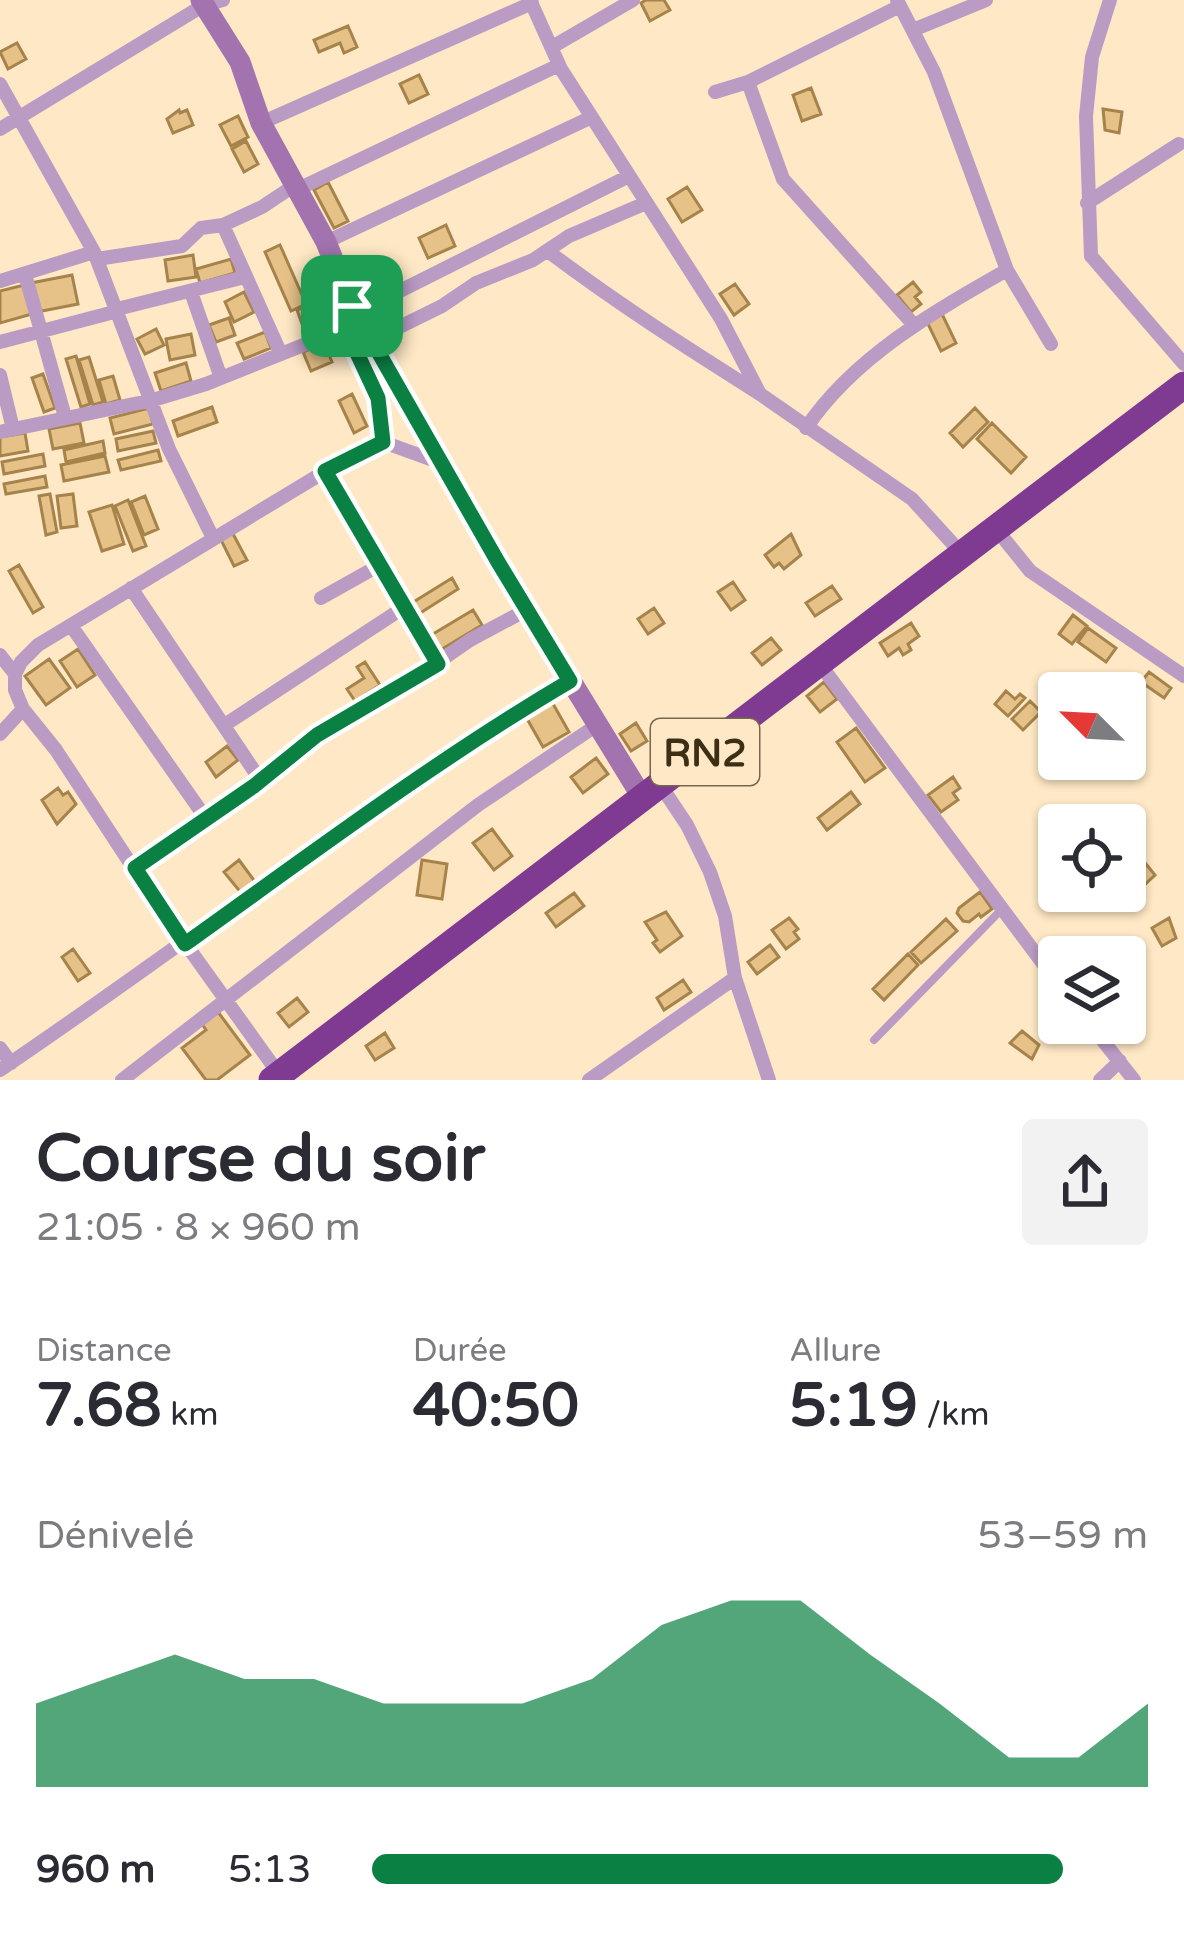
<!DOCTYPE html>
<html lang="fr">
<head>
<meta charset="utf-8">
<style>
	:root { --surface:#fff; --page:#f2f2f3; --text:#2b2b33; --muted:#7c7c81; --accent:#0b8043 }
	body { margin:0; font-family:"Varela Round",sans-serif; background:var(--page); color:var(--text); height:100vh; display:flex; flex-direction:column; font-size:45px; white-space:nowrap }
	* { box-sizing:border-box; margin:0 }
	p { font-size:39px; color:var(--muted) }
	.icon { flex:none; width:66px; height:66px; fill:none; stroke:currentColor; stroke-width:2; stroke-linecap:round; stroke-linejoin:round }
	.map { position:relative; height:1080px; overflow:hidden }
	.side { display:flex; flex-direction:column; background:var(--surface); flex:1 }
	.side>* { flex:none }
	.needle { width:78px; rotate:294deg }
	.buttons { position:absolute; left:1038px; top:672px; display:grid; gap:24px }
	.buttons a { display:grid; place-items:center; width:108px; height:108px; border-radius:12px; background:var(--surface); box-shadow:0 3px 9px #0004; font-size:60px }
	.pin { position:absolute; display:grid; place-items:center; width:102px; height:102px; color:#fff; margin:-51px; border-radius:24px; box-shadow:0 6px 18px #0006 }
	.round { display:grid; place-items:center; flex:none; width:126px; height:126px; border-radius:12px; background:var(--page) }
	.overview { display:flex; align-items:center; justify-content:space-between; height:204px; padding:0 36px }
	h1 { font-size:66px; font-weight:700; line-height:90px }
	.figures { display:grid; grid-template-columns:repeat(3,1fr); gap:18px; height:204px; padding:12px 36px }
	.figures div { display:grid; align-content:center }
	.figures b { font-size:60px; font-weight:700 }
	.figures small { font-size:33px; font-weight:400 }
	.figures p { font-size:33px }
	.chart { height:336px; padding:24px 36px }
	.chart p { display:flex; justify-content:space-between }
	.chart svg { width:100%; height:216px; margin-top:12px; fill:var(--accent); opacity:.7 }
	ul { padding:0 36px; list-style:none; font-size:39px }
	li { display:grid; grid-template-columns:192px 144px 1fr; align-items:center; height:90px }
	li i { height:30px; border-radius:15px; background:var(--accent) }
	.map>svg:first-child { display:block }
	.building { fill:#e7c288; stroke:#a5834b; stroke-width:3 }
	.lines { fill:none; stroke-linecap:round; stroke-linejoin:round }
	.lane { stroke:#ba9bc4; stroke-width:8 }
	.street { stroke:#ba9bc4; stroke-width:14 }
	.secondary { stroke:#a273af; stroke-width:21 }
	.highway { stroke:#7f3a91; stroke-width:27 }
	.route-casing { stroke:#fff; stroke-width:24 }
	.route { stroke:#0b8043; stroke-width:15 }
	.labels { text-anchor:middle; stroke-width:9; stroke-linejoin:round; paint-order:stroke }
	.shield { fill:#fee8c5; stroke:#77664a; stroke-width:3 }
	.shield-label { font-size:39px; font-weight:bold; fill:#3d2e16 }
</style>
</head>
<body>
<div class="map">
<svg width="1184" height="1080" viewBox="0 0 1184 1080">
	<rect width="100%" height="100%" fill="#fee8c5"/>
	<path class="building" d="M 646,0 L 664,0 L 670,10 L 650,21 L 641,3 Z
		M 348,26 L 357,47 L 344,53 L 340,43 L 319,52 L 314,40 Z
		M 17,43 L 26,59 L 8,69 L 0,52 Z
		M 419,75 L 428,94 L 409,103 L 400,84 Z
		M 811,88 L 821,114 L 802,121 L 793,95 Z
		M 1103,109 L 1122,112 L 1119,133 L 1105,130 Z
		M 179,110 L 180,113 L 187,110 L 193,125 L 173,133 L 167,119 Z
		M 238,116 L 248,137 L 231,146 L 220,125 Z
		M 246,141 L 258,164 L 244,172 L 232,149 Z
		M 328,182 L 348,221 L 334,228 L 314,190 Z
		M 687,187 L 702,210 L 682,222 L 668,199 Z
		M 446,225 L 455,246 L 428,258 L 419,238 Z
		M 280,245 L 306,304 L 291,311 L 265,252 Z
		M 193,255 L 196,277 L 168,281 L 165,260 Z
		M 231,259 L 235,273 L 200,283 L 196,269 Z
		M 72,275 L 78,304 L 37,312 L 31,283 Z
		M 913,282 L 921,292 L 915,297 L 921,304 L 911,312 L 897,295 Z
		M 735,284 L 749,304 L 734,315 L 720,294 Z
		M 24,285 L 32,314 L 0,323 L 0,291 Z
		M 244,292 L 254,312 L 234,322 L 225,302 Z
		M 311,304 L 320,327 L 305,332 L 297,310 Z
		M 942,314 L 956,343 L 941,351 L 927,322 Z
		M 229,318 L 235,335 L 216,342 L 209,325 Z
		M 156,329 L 164,345 L 145,354 L 137,339 Z
		M 265,332 L 271,348 L 244,359 L 237,343 Z
		M 191,334 L 195,355 L 170,360 L 166,339 Z
		M 324,343 L 332,362 L 311,371 L 303,352 Z
		M 76,356 L 90,404 L 81,407 L 66,359 Z
		M 89,357 L 103,402 L 93,405 L 79,360 Z
		M 186,363 L 191,381 L 161,391 L 155,373 Z
		M 43,374 L 55,408 L 44,412 L 32,378 Z
		M 113,376 L 120,400 L 106,404 L 99,380 Z
		M 352,394 L 367,426 L 354,433 L 339,401 Z
		M 212,407 L 217,422 L 178,436 L 173,421 Z
		M 149,408 L 153,424 L 114,434 L 110,418 Z
		M 975,408 L 988,422 L 963,447 L 950,433 Z
		M 80,423 L 84,443 L 53,449 L 49,429 Z
		M 992,423 L 1026,457 L 1011,473 L 977,439 Z
		M 153,431 L 156,443 L 118,451 L 116,439 Z
		M 25,433 L 28,451 L 0,456 L 0,437 Z
		M 103,441 L 105,453 L 66,462 L 64,450 Z
		M 158,450 L 161,461 L 121,470 L 118,460 Z
		M 43,454 L 45,466 L 4,474 L 2,462 Z
		M 105,456 L 109,472 L 64,481 L 61,465 Z
		M 45,476 L 47,487 L 6,494 L 4,484 Z
		M 50,494 L 57,532 L 46,535 L 39,496 Z
		M 73,494 L 77,526 L 61,528 L 57,496 Z
		M 145,496 L 158,529 L 144,535 L 131,502 Z
		M 128,500 L 146,546 L 133,551 L 115,506 Z
		M 112,505 L 124,544 L 102,551 L 89,512 Z
		M 232,532 L 247,560 L 234,566 L 220,538 Z
		M 791,534 L 801,555 L 784,569 L 779,563 L 774,567 L 765,555 Z
		M 19,565 L 43,607 L 33,613 L 9,571 Z
		M 452,578 L 458,589 L 414,617 L 407,606 Z
		M 733,582 L 745,600 L 731,610 L 718,592 Z
		M 832,586 L 841,599 L 815,616 L 806,603 Z
		M 654,608 L 664,623 L 648,634 L 638,619 Z
		M 473,610 L 482,625 L 437,652 L 428,637 Z
		M 1073,615 L 1087,626 L 1072,644 L 1059,634 Z
		M 911,623 L 919,636 L 908,644 L 911,650 L 903,655 L 899,648 L 888,656 L 880,643 Z
		M 1088,628 L 1116,648 L 1106,662 L 1078,642 Z
		M 771,638 L 781,650 L 762,665 L 752,653 Z
		M 78,649 L 95,675 L 77,687 L 60,661 Z
		M 49,659 L 70,688 L 46,705 L 25,676 Z
		M 365,662 L 380,685 L 355,701 L 347,689 L 364,678 L 357,667 Z
		M 1149,672 L 1171,688 L 1164,698 L 1141,682 Z
		M 824,682 L 837,699 L 820,712 L 807,696 Z
		M 1006,691 L 1015,699 L 1020,694 L 1025,698 L 1008,716 L 995,704 Z
		M 1030,701 L 1041,712 L 1023,730 L 1012,719 Z
		M 552,702 L 569,732 L 543,747 L 526,717 Z
		M 636,723 L 647,741 L 631,751 L 620,734 Z
		M 856,728 L 885,768 L 865,782 L 837,742 Z
		M 227,746 L 238,760 L 216,777 L 206,762 Z
		M 596,758 L 608,774 L 583,793 L 571,777 Z
		M 953,777 L 960,788 L 953,793 L 958,800 L 941,812 L 928,795 Z
		M 58,788 L 63,795 L 68,792 L 76,804 L 57,824 L 42,800 Z
		M 851,792 L 860,804 L 827,830 L 818,818 Z
		M 492,829 L 512,856 L 494,870 L 473,843 Z
		M 1142,859 L 1155,875 L 1141,888 L 1128,872 Z
		M 239,860 L 256,883 L 242,894 L 224,872 Z
		M 422,860 L 447,864 L 442,899 L 417,895 Z
		M 980,892 L 992,909 L 981,917 L 979,914 L 969,922 L 963,921 L 957,913 L 959,908 Z
		M 574,893 L 584,906 L 556,927 L 546,913 Z
		M 666,912 L 682,936 L 660,952 L 653,943 L 657,940 L 645,922 Z
		M 789,918 L 798,929 L 794,932 L 799,939 L 786,949 L 772,930 Z
		M 1169,918 L 1176,938 L 1162,946 L 1152,928 Z
		M 946,919 L 957,931 L 921,963 L 911,952 Z
		M 770,945 L 779,957 L 757,974 L 748,962 Z
		M 73,949 L 90,973 L 78,981 L 62,957 Z
		M 908,954 L 918,965 L 884,1000 L 873,989 Z
		M 683,980 L 691,992 L 664,1010 L 657,998 Z
		M 297,998 L 308,1012 L 289,1027 L 278,1013 Z
		M 218,1012 L 250,1055 L 217,1080 L 206,1080 L 182,1048 L 206,1030 L 202,1024 Z
		M 1022,1031 L 1039,1045 L 1032,1059 L 1010,1043 Z
		M 385,1033 L 394,1048 L 375,1060 L 366,1046 Z"/>
	<g class="lines">
		<path class="lane" d="M 874,1040 L 1002,909"/>
		<path class="street" d="M 530,0 L 561,69 L 721,319 L 760,394 L 912,499 L 963,555
			M 897,0 L 934,72 L 1007,270 L 1051,344
			M 1110,0 L 1092,57 L 1086,116 L 1091,256 L 1184,364
			M 913,30 L 986,0
			M 552,47 L 633,0
			M 748,82 L 783,179 L 914,325
			M 0,84 L 94,252 L 169,449 L 213,538
			M 715,92 L 748,82 L 900,6
			M 261,123 L 532,3
			M 0,129 L 204,5 L 223,0
			M 298,189 L 559,65
			M 1087,203 L 1179,144
			M 223,225 L 281,354
			M 326,242 L 592,117
			M 549,252 C 618,304 687,348 760,394
			M 97,259 L 182,246 L 201,228 L 223,225 L 262,207 L 295,185
			M 25,274 L 65,417
			M 0,281 L 94,252
			M 191,292 L 221,378
			M 349,306 L 349,336 L 378,398 L 383,442
			M 117,309 L 245,277
			M 356,313 L 629,176
			M 373,340 L 442,306 L 476,283 L 533,260 L 569,236 L 646,203
			M 0,342 L 118,311
			M 0,375 L 13,429
			M 806,428 C 854,357 933,312 1007,270
			M 0,432 L 153,400 L 206,384 L 306,344 L 352,306
			M 325,471 L 438,664
			M 997,530 L 1030,571 L 1184,676
			M 131,588 L 261,781
			M 321,598 L 378,566
			M 72,627 L 207,820
			M 0,655 L 15,674
			M 819,663 L 1059,985
			M 226,724 L 403,608
			M 0,734 L 23,709
			M 661,786 L 687,825 L 710,872 L 725,916 L 735,978 L 769,1080
			M 135,869 L 254,786 L 317,735 L 388,697 L 470,640 L 528,609
			M 1089,1023 L 1134,1080
			M 0,1048 L 11,1063
			M 0,1070 C 190,942 372,797 570,681
			M 279,1074 L 157,904 L 56,750 L 23,709 L 15,690 L 15,674 L 21,662 L 38,645 L 349,457 L 383,442 L 444,464
			M 122,1080 L 478,805 L 600,723
			M 589,1080 L 735,978
			M 1100,1080 L 1120,1061"/>
		<path class="secondary" d="M 201,0 L 240,62 L 261,123 L 326,242 L 352,306 L 498,562 L 642,797"/>
		<path class="highway" d="M 272,1080 L 1184,385"/>
	</g>
	<g class="lines">
		<defs>
			<path id="route" d="M 352,306 L 498,562 L 570,681 C 436,760 311,854 185,944 L 135,868 L 254,786 L 317,735 L 438,664 L 325,471 L 383,442 L 378,398 L 349,336 Z"/>
		</defs>
		<use href="#route" class="route-casing"/>
		<use href="#route" class="route"/>
	</g>
	<g class="labels">
		<rect class="shield" x="651" y="719" width="108" height="66" rx="9"/>
		<g class="shield-label">
			<text x="705" y="766">RN2</text>
		</g>
	</g>
</svg>
<div class="buttons">
<a><svg class="needle" viewBox="-14 -14 28 28"><path d="M0-13l5 13h-10z" fill="#e53935"/><path d="M0 13l5-13h-10z" fill="#7c7c81"/></svg></a>
<a><svg class="icon" aria-label="locate" viewBox="0 0 24 24"><circle cx="12" cy="12" r="6"/><path d="M12 2v4M12 18v4M2 12h4M18 12h4"/></svg></a>
<a><svg class="icon" aria-label="layers" viewBox="0 0 24 24"><path d="M12 4l9 5-9 5-9-5zM3 14l9 5 9-5"/></svg></a>
</div>
<div class="pin" style="left:352px;top:306px;background:#1e9e55"><svg class="icon" aria-label="arrive" viewBox="0 0 24 24"><path d="M6 21V4h12l-3 4 3 4H6"/></svg></div>
</div>
<section class="side">
<div class="overview"><div><h1>Course du soir</h1><p>21:05 · 8 × 960 m</p></div><a class="round"><svg class="icon" aria-label="share" viewBox="0 0 24 24"><path d="M12 15V3M7 8l5-5 5 5M5 13v7h14v-7"/></svg></a></div>
<div class="figures">
<div><p>Distance</p><b>7.68<small> km</small></b></div>
<div><p>Durée</p><b>40:50</b></div>
<div><p>Allure</p><b>5:19<small> /km</small></b></div>
</div>
<div class="chart"><p><span>Dénivelé</span>53–59 m</p>
<svg viewBox="0 0 160 44" preserveAspectRatio="none"><path d="M0 44V27L10 22L20 17L30 22L40 22L50 27L60 27L70 27L80 22L90 11L100 6L110 6L120 17L130 27L140 38L150 38L160 27V44z"/></svg>
</div>
<ul>
<li><b>960 m</b>5:13<i style="width:89%"></i></li>
</ul>
</section>
</body>
</html>
